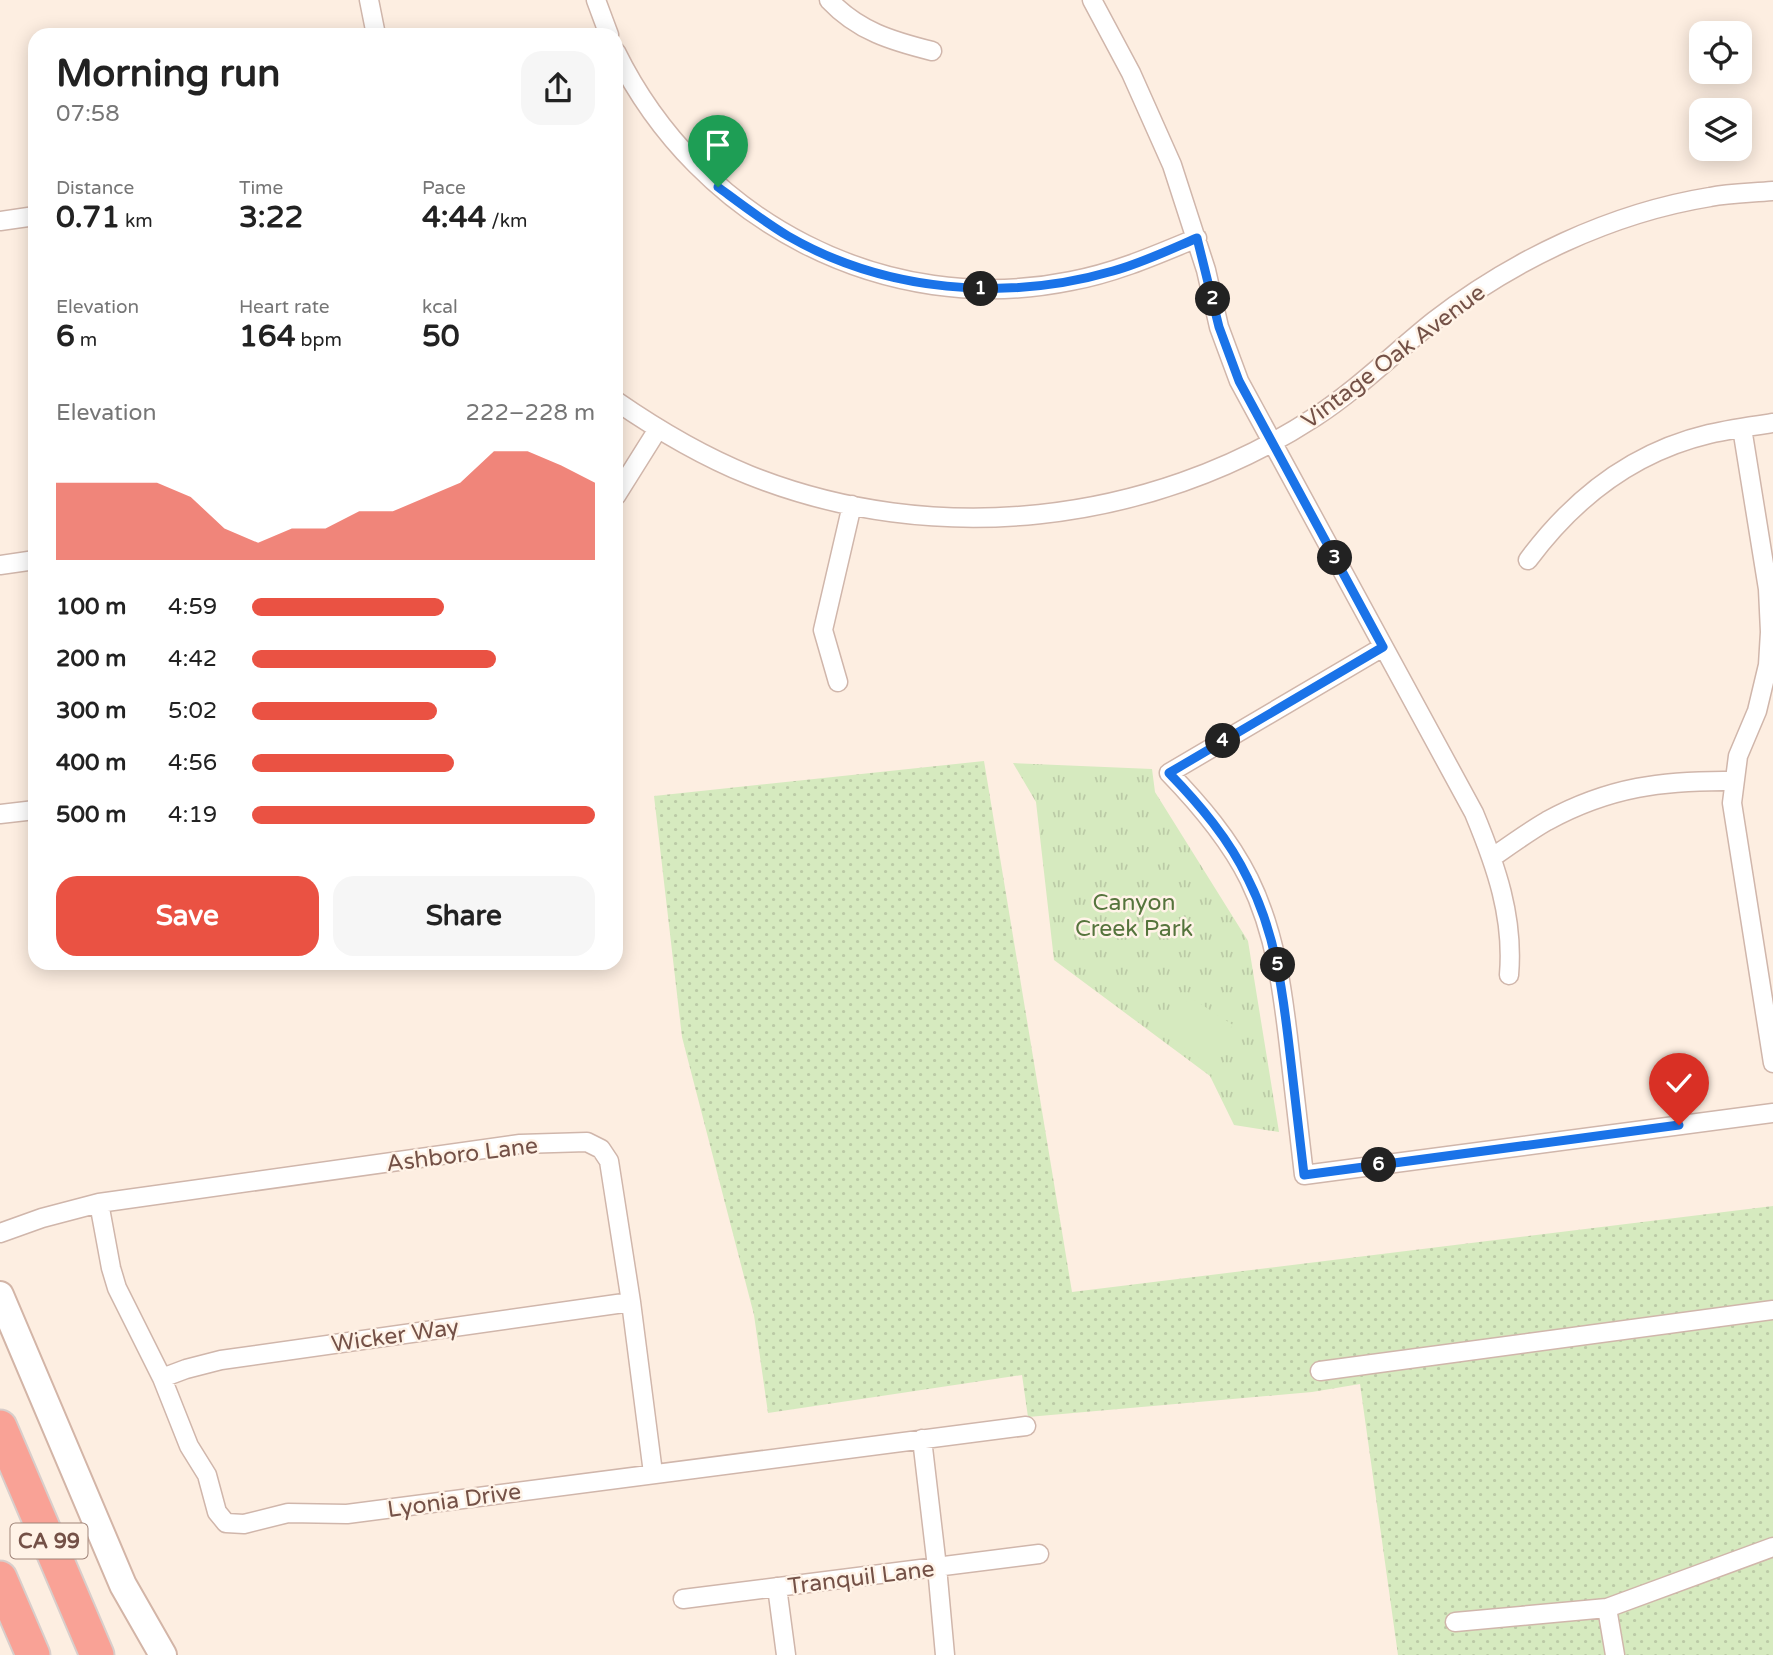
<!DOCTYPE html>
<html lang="en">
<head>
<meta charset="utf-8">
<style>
	:root { --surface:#fff; --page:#f6f6f6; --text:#222; --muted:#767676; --accent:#ea5243 }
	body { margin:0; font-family:"Varela Round",sans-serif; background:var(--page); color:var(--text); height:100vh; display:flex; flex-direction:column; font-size:26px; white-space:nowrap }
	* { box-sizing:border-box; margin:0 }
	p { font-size:23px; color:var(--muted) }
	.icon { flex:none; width:38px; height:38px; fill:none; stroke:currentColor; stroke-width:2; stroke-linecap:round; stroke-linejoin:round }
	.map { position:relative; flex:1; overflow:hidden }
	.panel { position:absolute; left:28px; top:28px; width:595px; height:942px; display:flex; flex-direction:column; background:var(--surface); border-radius:21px; box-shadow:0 4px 18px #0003 }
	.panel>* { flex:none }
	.controls { position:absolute; left:1689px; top:21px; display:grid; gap:14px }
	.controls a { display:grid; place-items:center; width:63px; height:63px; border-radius:14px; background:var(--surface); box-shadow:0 4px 18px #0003; font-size:35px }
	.pin { position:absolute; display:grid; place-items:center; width:60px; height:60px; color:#fff; margin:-72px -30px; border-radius:50% 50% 50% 0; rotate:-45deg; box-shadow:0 0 7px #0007 }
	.pin .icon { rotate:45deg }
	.km { position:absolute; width:35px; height:35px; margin:-18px; border-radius:50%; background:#222; color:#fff; font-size:19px; line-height:35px; text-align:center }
	.round { display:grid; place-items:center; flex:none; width:74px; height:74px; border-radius:21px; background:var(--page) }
	.headline { display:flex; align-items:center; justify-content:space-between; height:119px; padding:0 28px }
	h1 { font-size:38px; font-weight:800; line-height:52px }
	.metrics { display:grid; grid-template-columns:repeat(3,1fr); gap:10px; height:119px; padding:7px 28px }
	.metrics div { display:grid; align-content:center }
	.metrics b { font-size:30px; font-weight:800 }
	.metrics small { font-size:19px; font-weight:400 }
	.metrics p { font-size:19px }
	.chart { height:196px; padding:14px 28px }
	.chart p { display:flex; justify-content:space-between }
	.chart svg { width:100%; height:126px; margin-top:7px; fill:var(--accent); opacity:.7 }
	.cta { display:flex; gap:14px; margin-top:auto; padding:14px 28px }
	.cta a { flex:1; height:80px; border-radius:21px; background:var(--accent); color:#fff; font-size:28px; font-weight:800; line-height:80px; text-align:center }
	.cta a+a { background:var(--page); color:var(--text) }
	ul { padding:0 28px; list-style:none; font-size:23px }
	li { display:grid; grid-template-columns:112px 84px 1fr; align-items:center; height:52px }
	li i { height:18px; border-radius:9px; background:var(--accent) }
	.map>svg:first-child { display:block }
	.grass { fill:url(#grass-dots) }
	.park { fill:url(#park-tufts) }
	.pitch { fill:#d6eabf }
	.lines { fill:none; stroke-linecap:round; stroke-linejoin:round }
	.street-casing { stroke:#d0b6ab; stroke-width:21 }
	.secondary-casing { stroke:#d3b5a7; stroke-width:30 }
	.highway-casing { stroke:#d8cecb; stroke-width:37 }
	.street { stroke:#fff; stroke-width:18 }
	.secondary { stroke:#fff; stroke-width:26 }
	.highway { stroke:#f9a296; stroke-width:33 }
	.route-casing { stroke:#fff; stroke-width:14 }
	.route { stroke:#1a73e8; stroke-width:9 }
	.labels { text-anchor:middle; stroke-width:5; stroke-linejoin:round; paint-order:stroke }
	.shield { fill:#fff3e7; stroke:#9e8277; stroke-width:2 }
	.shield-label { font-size:21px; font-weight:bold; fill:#745147 }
	.street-label { font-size:23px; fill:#745147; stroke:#fff3e7 }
	.park-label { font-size:23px; fill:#55743c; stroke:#fff3e7 }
</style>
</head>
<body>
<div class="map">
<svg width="1773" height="1655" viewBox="0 0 1773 1655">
	<defs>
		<pattern id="grass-dots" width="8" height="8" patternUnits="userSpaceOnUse" patternTransform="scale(1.75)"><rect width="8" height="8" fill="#d6eabf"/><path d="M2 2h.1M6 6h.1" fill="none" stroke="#bbcaa6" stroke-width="1.8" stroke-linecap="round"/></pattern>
		<pattern id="park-tufts" width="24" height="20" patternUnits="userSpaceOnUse" patternTransform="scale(1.75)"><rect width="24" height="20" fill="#d6eabf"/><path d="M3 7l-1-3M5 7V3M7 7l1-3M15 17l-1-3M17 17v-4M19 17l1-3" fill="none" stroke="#bbcaa6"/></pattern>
	</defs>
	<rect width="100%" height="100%" fill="#fdeee1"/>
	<path class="grass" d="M 984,761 L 1072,1292 L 1773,1206 L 1773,1655 L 1398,1655 L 1360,1384 L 1312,1392 L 1028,1417 L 1022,1375 L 768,1413 L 754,1315 L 682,1037 L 654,796 Z"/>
	<path class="park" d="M 1013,763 L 1152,769 L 1155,792 L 1248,941 L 1279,1132 L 1234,1125 L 1210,1076 L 1054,960 L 1036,802 Z"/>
	<path class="pitch" d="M 1190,997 L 1233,1025 L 1205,1061 L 1162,1034 Z"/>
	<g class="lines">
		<defs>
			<path id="street" d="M 369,0 L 376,35
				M 596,0 L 609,35
				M 829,0 C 858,31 892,41 932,51
				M 1092,0 L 1131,73 L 1172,165 L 1206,270 L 1219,327 L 1239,381 L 1474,813 C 1496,866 1514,917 1509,975
				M 616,52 C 699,221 885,319 1071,281 C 1115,273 1156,255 1197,238
				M 0,221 L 35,216
				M 616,401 C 658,430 702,456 749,475 C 934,549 1149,525 1315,417 C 1358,389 1394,353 1434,321 C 1513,260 1611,213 1710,197 C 1730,193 1752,193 1773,191
				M 1742,428 L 1768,589 L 1770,632 L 1768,665 L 1757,711 L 1738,756 L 1732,803 L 1773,1063
				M 616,496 L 658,429
				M 1528,560 C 1574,498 1633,452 1709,434 C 1730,429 1752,426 1773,423
				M 0,565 L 35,560
				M 1383,647 L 1169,773 C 1200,805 1229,839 1249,879 C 1276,934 1283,993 1290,1054 C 1295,1094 1299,1135 1304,1175 L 1773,1113
				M 838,682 L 823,630 L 852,505
				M 0,814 L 35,810
				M 1493,857 C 1510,845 1528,832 1547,821 C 1609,787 1664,780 1734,781
				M 99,1203 L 111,1268 L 117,1288 L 162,1378 L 189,1446 L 207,1475 L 217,1512 L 226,1523 L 244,1524 L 288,1513 L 347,1514 L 1026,1426
				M 0,1233 L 42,1218 L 99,1203 L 520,1144 L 587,1142 L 601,1149 L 609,1161 L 631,1302 L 653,1473
				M 1320,1371 L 1773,1310
				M 162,1378 L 186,1369 L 221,1360 L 631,1302
				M 922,1439 L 937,1567 L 945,1655
				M 777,1587 L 786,1655
				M 683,1599 L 1039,1554
				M 1607,1608 L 1615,1655
				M 1455,1622 L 1607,1608 L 1773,1547"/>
			<path id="secondary" d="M 0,1295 L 123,1585 L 163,1655"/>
			<path id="highway" d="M 0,1427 L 97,1655
				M 0,1578 L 33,1655"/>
		</defs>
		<use href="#street" class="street-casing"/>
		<use href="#secondary" class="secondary-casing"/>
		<use href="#highway" class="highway-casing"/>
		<use href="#street" class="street"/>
		<use href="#secondary" class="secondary"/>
		<use href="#highway" class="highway"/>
	</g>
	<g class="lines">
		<defs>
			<path id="route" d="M 718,187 C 741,204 763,221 788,236 C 885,292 1006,302 1113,271 C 1142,263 1169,250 1197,238 L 1219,327 L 1239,381 L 1383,647 L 1169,773 C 1200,805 1229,839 1248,879 C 1276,934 1283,993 1290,1054 C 1295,1094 1299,1135 1304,1175 L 1679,1125"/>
		</defs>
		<use href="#route" class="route-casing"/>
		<use href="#route" class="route"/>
	</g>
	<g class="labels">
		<rect class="shield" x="10.5" y="1523.5" width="77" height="35" rx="5"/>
		<g class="shield-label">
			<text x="49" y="1548">CA 99</text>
		</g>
		<g class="street-label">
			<text transform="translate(1393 356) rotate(-37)" y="8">Vintage Oak Avenue</text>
			<text transform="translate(462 1154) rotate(-7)" y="8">Ashboro Lane</text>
			<text transform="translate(395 1335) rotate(-8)" y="8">Wicker Way</text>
			<text transform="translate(454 1500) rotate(-8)" y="8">Lyonia Drive</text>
			<text transform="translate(861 1577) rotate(-7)" y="8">Tranquil Lane</text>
		</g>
		<g class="park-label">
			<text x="1134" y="910">Canyon<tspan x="1134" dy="26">Creek Park</tspan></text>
		</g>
	</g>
</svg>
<div class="controls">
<a><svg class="icon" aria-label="locate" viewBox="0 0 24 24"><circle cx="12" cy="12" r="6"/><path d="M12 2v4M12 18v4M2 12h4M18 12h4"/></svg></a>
<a><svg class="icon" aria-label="layers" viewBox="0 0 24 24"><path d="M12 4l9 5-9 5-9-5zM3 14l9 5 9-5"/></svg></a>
</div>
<div class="pin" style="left:718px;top:187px;background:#1e9e55"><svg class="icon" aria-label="arrive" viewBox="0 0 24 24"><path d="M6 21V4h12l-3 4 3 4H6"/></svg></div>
<div class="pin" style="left:1679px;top:1125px;background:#d93025"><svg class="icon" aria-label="check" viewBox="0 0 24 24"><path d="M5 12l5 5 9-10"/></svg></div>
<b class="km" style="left:981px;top:289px">1</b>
<b class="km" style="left:1213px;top:299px">2</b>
<b class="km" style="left:1335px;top:558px">3</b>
<b class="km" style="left:1223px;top:741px">4</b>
<b class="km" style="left:1278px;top:965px">5</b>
<b class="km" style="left:1379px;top:1165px">6</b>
<section class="panel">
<div class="headline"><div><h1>Morning run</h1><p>07:58</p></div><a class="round"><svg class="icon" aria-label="share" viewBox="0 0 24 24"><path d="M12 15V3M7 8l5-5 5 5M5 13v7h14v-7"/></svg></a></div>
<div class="metrics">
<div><p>Distance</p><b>0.71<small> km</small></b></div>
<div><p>Time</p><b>3:22</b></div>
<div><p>Pace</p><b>4:44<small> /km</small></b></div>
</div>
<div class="metrics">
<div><p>Elevation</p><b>6<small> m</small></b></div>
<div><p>Heart rate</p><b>164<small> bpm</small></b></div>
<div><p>kcal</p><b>50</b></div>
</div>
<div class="chart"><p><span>Elevation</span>222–228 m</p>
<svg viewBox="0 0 160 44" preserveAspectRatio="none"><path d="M0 44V17L10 17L20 17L30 17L40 22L50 33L60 38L70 33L80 33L90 27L100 27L110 22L120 17L130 6L140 6L150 11L160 17V44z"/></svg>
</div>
<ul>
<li><b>100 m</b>4:59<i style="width:56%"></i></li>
<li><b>200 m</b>4:42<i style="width:71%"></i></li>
<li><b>300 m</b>5:02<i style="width:54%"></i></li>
<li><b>400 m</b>4:56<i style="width:59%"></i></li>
<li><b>500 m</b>4:19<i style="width:100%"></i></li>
</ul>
<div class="cta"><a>Save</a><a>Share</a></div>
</section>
</div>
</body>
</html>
